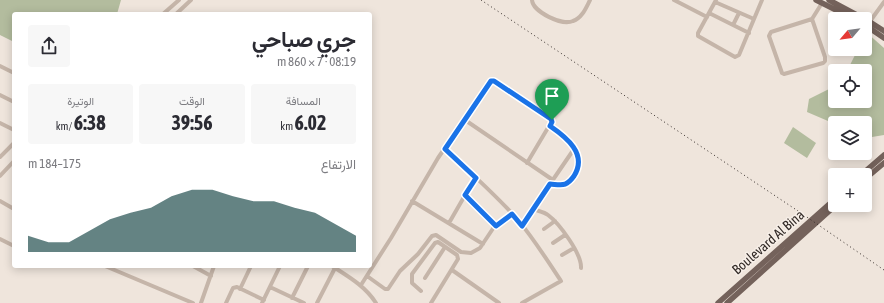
<!DOCTYPE html>
<html lang="ar">
<head>
<meta charset="utf-8">
<style>
	:root { --surface:#fff; --page:#f7f7f7; --text:#2b2b33; --muted:#7c7c81; --accent:#234f50 }
	body { margin:0; font-family:"Asap Condensed",Vazirmatn,sans-serif; background:var(--page); color:var(--text); direction:rtl; height:100vh; display:flex; flex-direction:column; font-size:15px; white-space:nowrap }
	* { box-sizing:border-box; margin:0 }
	p { font-size:13px; color:var(--muted) }
	.icon { flex:none; width:22px; height:22px; fill:none; stroke:currentColor; stroke-width:2; stroke-linecap:round; stroke-linejoin:round }
	.map { position:relative; flex:1; overflow:hidden; direction:ltr }
	.sheet { position:absolute; left:12px; top:12px; width:360px; height:256px; display:flex; flex-direction:column; background:var(--surface); border-radius:4px; box-shadow:0 2px 10px #0003; direction:rtl }
	.sheet>* { flex:none }
	.needle { width:26px; rotate:241deg }
	.buttons { position:absolute; left:828px; top:12px; display:grid; gap:8px }
	.buttons a { display:grid; place-items:center; width:44px; height:44px; border-radius:4px; background:var(--surface); box-shadow:0 2px 10px #0003; font-size:20px }
	.pin { position:absolute; display:grid; place-items:center; width:34px; height:34px; color:#fff; margin:-41px -17px; border-radius:50% 50% 50% 0; rotate:-45deg; box-shadow:0 0 4px #0007 }
	.pin .icon { rotate:45deg }
	.round { display:grid; place-items:center; flex:none; width:42px; height:42px; border-radius:4px; background:var(--page) }
	.head { display:flex; align-items:center; justify-content:space-between; height:68px; padding:0 16px }
	h1 { font-size:22px; font-weight:700; line-height:30px }
	.metrics { display:grid; grid-template-columns:repeat(3,1fr); gap:6px; height:68px; padding:4px 16px }
	.metrics div { display:grid; align-content:center; border-radius:4px; background:var(--page); text-align:center }
	.metrics b { font-size:20px; font-weight:700 }
	.metrics small { font-size:11px; font-weight:400 }
	.metrics p { font-size:11px }
	.chart { height:112px; padding:8px 16px }
	.chart p { display:flex; justify-content:space-between }
	.chart svg { width:100%; height:72px; margin-top:4px; fill:var(--accent); opacity:.7 }
	.map>svg:first-child { display:block }
	.green { fill:#b3bc9e }
	.lines { fill:none; stroke-linecap:round; stroke-linejoin:round }
	.minor { stroke:#c5b5a9; stroke-width:4 }
	.major { stroke:#74625b; stroke-width:5.5 }
	.rail { stroke:#332b28; stroke-width:1; stroke-dasharray:1 3; stroke-linecap:butt }
	.route-casing { stroke:#fff; stroke-width:8 }
	.route { stroke:#1a73e8; stroke-width:5 }
	.labels { text-anchor:middle; stroke-width:3; stroke-linejoin:round; paint-order:stroke }
	.street-label { font-size:14px; fill:#332b28; stroke:#f7efe8 }
</style>
</head>
<body>
<div class="map">
<svg width="884" height="303" viewBox="0 0 884 303">
	<rect width="100%" height="100%" fill="#efe5dc"/>
	<path class="green" d="M 0,0 L 121,0 L 117,14 L 14,14 L 14,42 L 0,35 Z
		M 866,32 L 884,48 L 884,135 L 866,138 L 865,123 L 835,123 L 835,124 L 807,112 L 809,99 L 835,86 L 835,101 L 865,101 L 865,71 L 847,71 L 858,49 L 865,49 Z
		M 793,127 L 816,143 L 807,158 L 784,143 Z"/>
	<g class="lines">
		<path class="minor" d="M 532,0 C 533,12 562,26 573,21 C 582,18 586,8 590,0
			M 674,0 L 707,17
			M 716,0 L 698,33 L 698,36 L 735,57 L 739,55 L 754,19
			M 715,2 L 754,19 L 762,0
			M 709,13 L 749,33
			M 163,14 L 179,0
			M 176,14 L 191,0
			M 812,19 L 825,57 L 825,61 L 823,63 L 784,74 L 782,73 L 769,36 L 771,32 L 812,19 L 822,3
			M 868,24 L 884,2
			M 733,25 L 739,13
			M 0,66 L 14,73
			M 0,95 L 14,102
			M 465,120 L 553,180
			M 0,123 L 14,130
			M 445,149 C 470,172 496,195 518,220 C 534,239 547,260 561,281 L 522,303
			M 0,157 L 14,143
			M 0,176 L 14,161
			M 550,184 C 563,185 566,187 574,176 C 588,154 566,137 550,126
			M 465,195 L 495,226
			M 0,201 L 14,209
			M 412,201 L 483,244
			M 533,209 C 538,211 544,212 548,215 C 559,223 582,254 581,268
			M 449,223 L 468,190 L 476,178
			M 522,225 L 574,149
			M 544,229 L 555,221
			M 0,239 L 14,246
			M 553,243 L 565,235
			M 562,255 L 574,248
			M 105,266 L 193,303
			M 193,266 L 211,276
			M 332,266 C 349,277 365,286 376,303
			M 452,270 L 499,303
			M 367,276 L 385,289 L 388,289 L 400,271 L 418,254 L 432,236 L 436,235 L 461,252 L 471,253 L 480,248 L 494,227 L 512,214
			M 425,278 L 445,247
			M 361,285 L 391,238 L 438,158 L 491,81 L 494,81 L 552,121 L 527,163
			M 270,287 L 304,303
			M 240,289 L 251,266
			M 421,291 L 412,283 L 412,274 L 435,243 L 438,242 L 457,255 L 458,259 L 431,303
			M 292,298 L 308,266
			M 201,303 L 214,266
			M 226,303 L 233,288 L 237,287 L 264,300
			M 262,303 L 280,266
			M 317,303 L 335,268"/>
		<path class="major" d="M 816,0 L 854,19
			M 829,0 L 870,22 L 884,31
			M 865,25 L 884,38
			M 861,175 L 884,155
			M 865,179 L 884,163
			M 718,303 L 835,199
			M 727,303 L 836,205"/>
		<path class="rail" d="M 481,0 L 801,213 L 884,270"/>
	</g>
	<g class="lines">
		<defs>
			<path id="route" d="M 491,81 L 494,81 L 551,119 L 552,122 L 550,126 C 566,137 588,154 574,176 C 566,187 563,185 550,184 L 522,226 L 512,214 L 496,226 L 465,195 L 476,178 L 445,149 Z"/>
		</defs>
		<use href="#route" class="route-casing"/>
		<use href="#route" class="route"/>
	</g>
	<g class="labels">
		<g class="street-label">
			<text transform="translate(768 242) rotate(-41)" y="5">Boulevard Al Bina</text>
		</g>
	</g>
</svg>
<div class="buttons">
<a><svg class="needle" viewBox="-14 -14 28 28"><path d="M0-13l5 13h-10z" fill="#e53935"/><path d="M0 13l5-13h-10z" fill="#7c7c81"/></svg></a>
<a><svg class="icon" aria-label="locate" viewBox="0 0 24 24"><circle cx="12" cy="12" r="6"/><path d="M12 2v4M12 18v4M2 12h4M18 12h4"/></svg></a>
<a><svg class="icon" aria-label="layers" viewBox="0 0 24 24"><path d="M12 4l9 5-9 5-9-5zM3 14l9 5 9-5"/></svg></a>
<a>+</a>
</div>
<div class="pin" style="left:552px;top:120px;background:#1e9e55"><svg class="icon" aria-label="arrive" viewBox="0 0 24 24"><path d="M6 21V4h12l-3 4 3 4H6"/></svg></div>
<section class="sheet">
<div class="head"><div><h1>جري صباحي</h1><p>08:19 · 7 × 860 m</p></div><a class="round"><svg class="icon" aria-label="share" viewBox="0 0 24 24"><path d="M12 15V3M7 8l5-5 5 5M5 13v7h14v-7"/></svg></a></div>
<div class="metrics">
<div><p>المسافة</p><b>6.02<small> km</small></b></div>
<div><p>الوقت</p><b>39:56</b></div>
<div><p>الوتيرة</p><b>6:38<small> /km</small></b></div>
</div>
<div class="chart"><p><span>الارتفاع</span>175–184 m</p>
<svg viewBox="0 0 160 44" preserveAspectRatio="none"><path d="M0 44V34L10 38L20 38L30 31L40 24L50 20L60 17L70 10L80 6L90 6L100 10L110 13L120 13L130 17L140 20L150 27L160 34V44z"/></svg>
</div>
</section>
</div>
</body>
</html>
